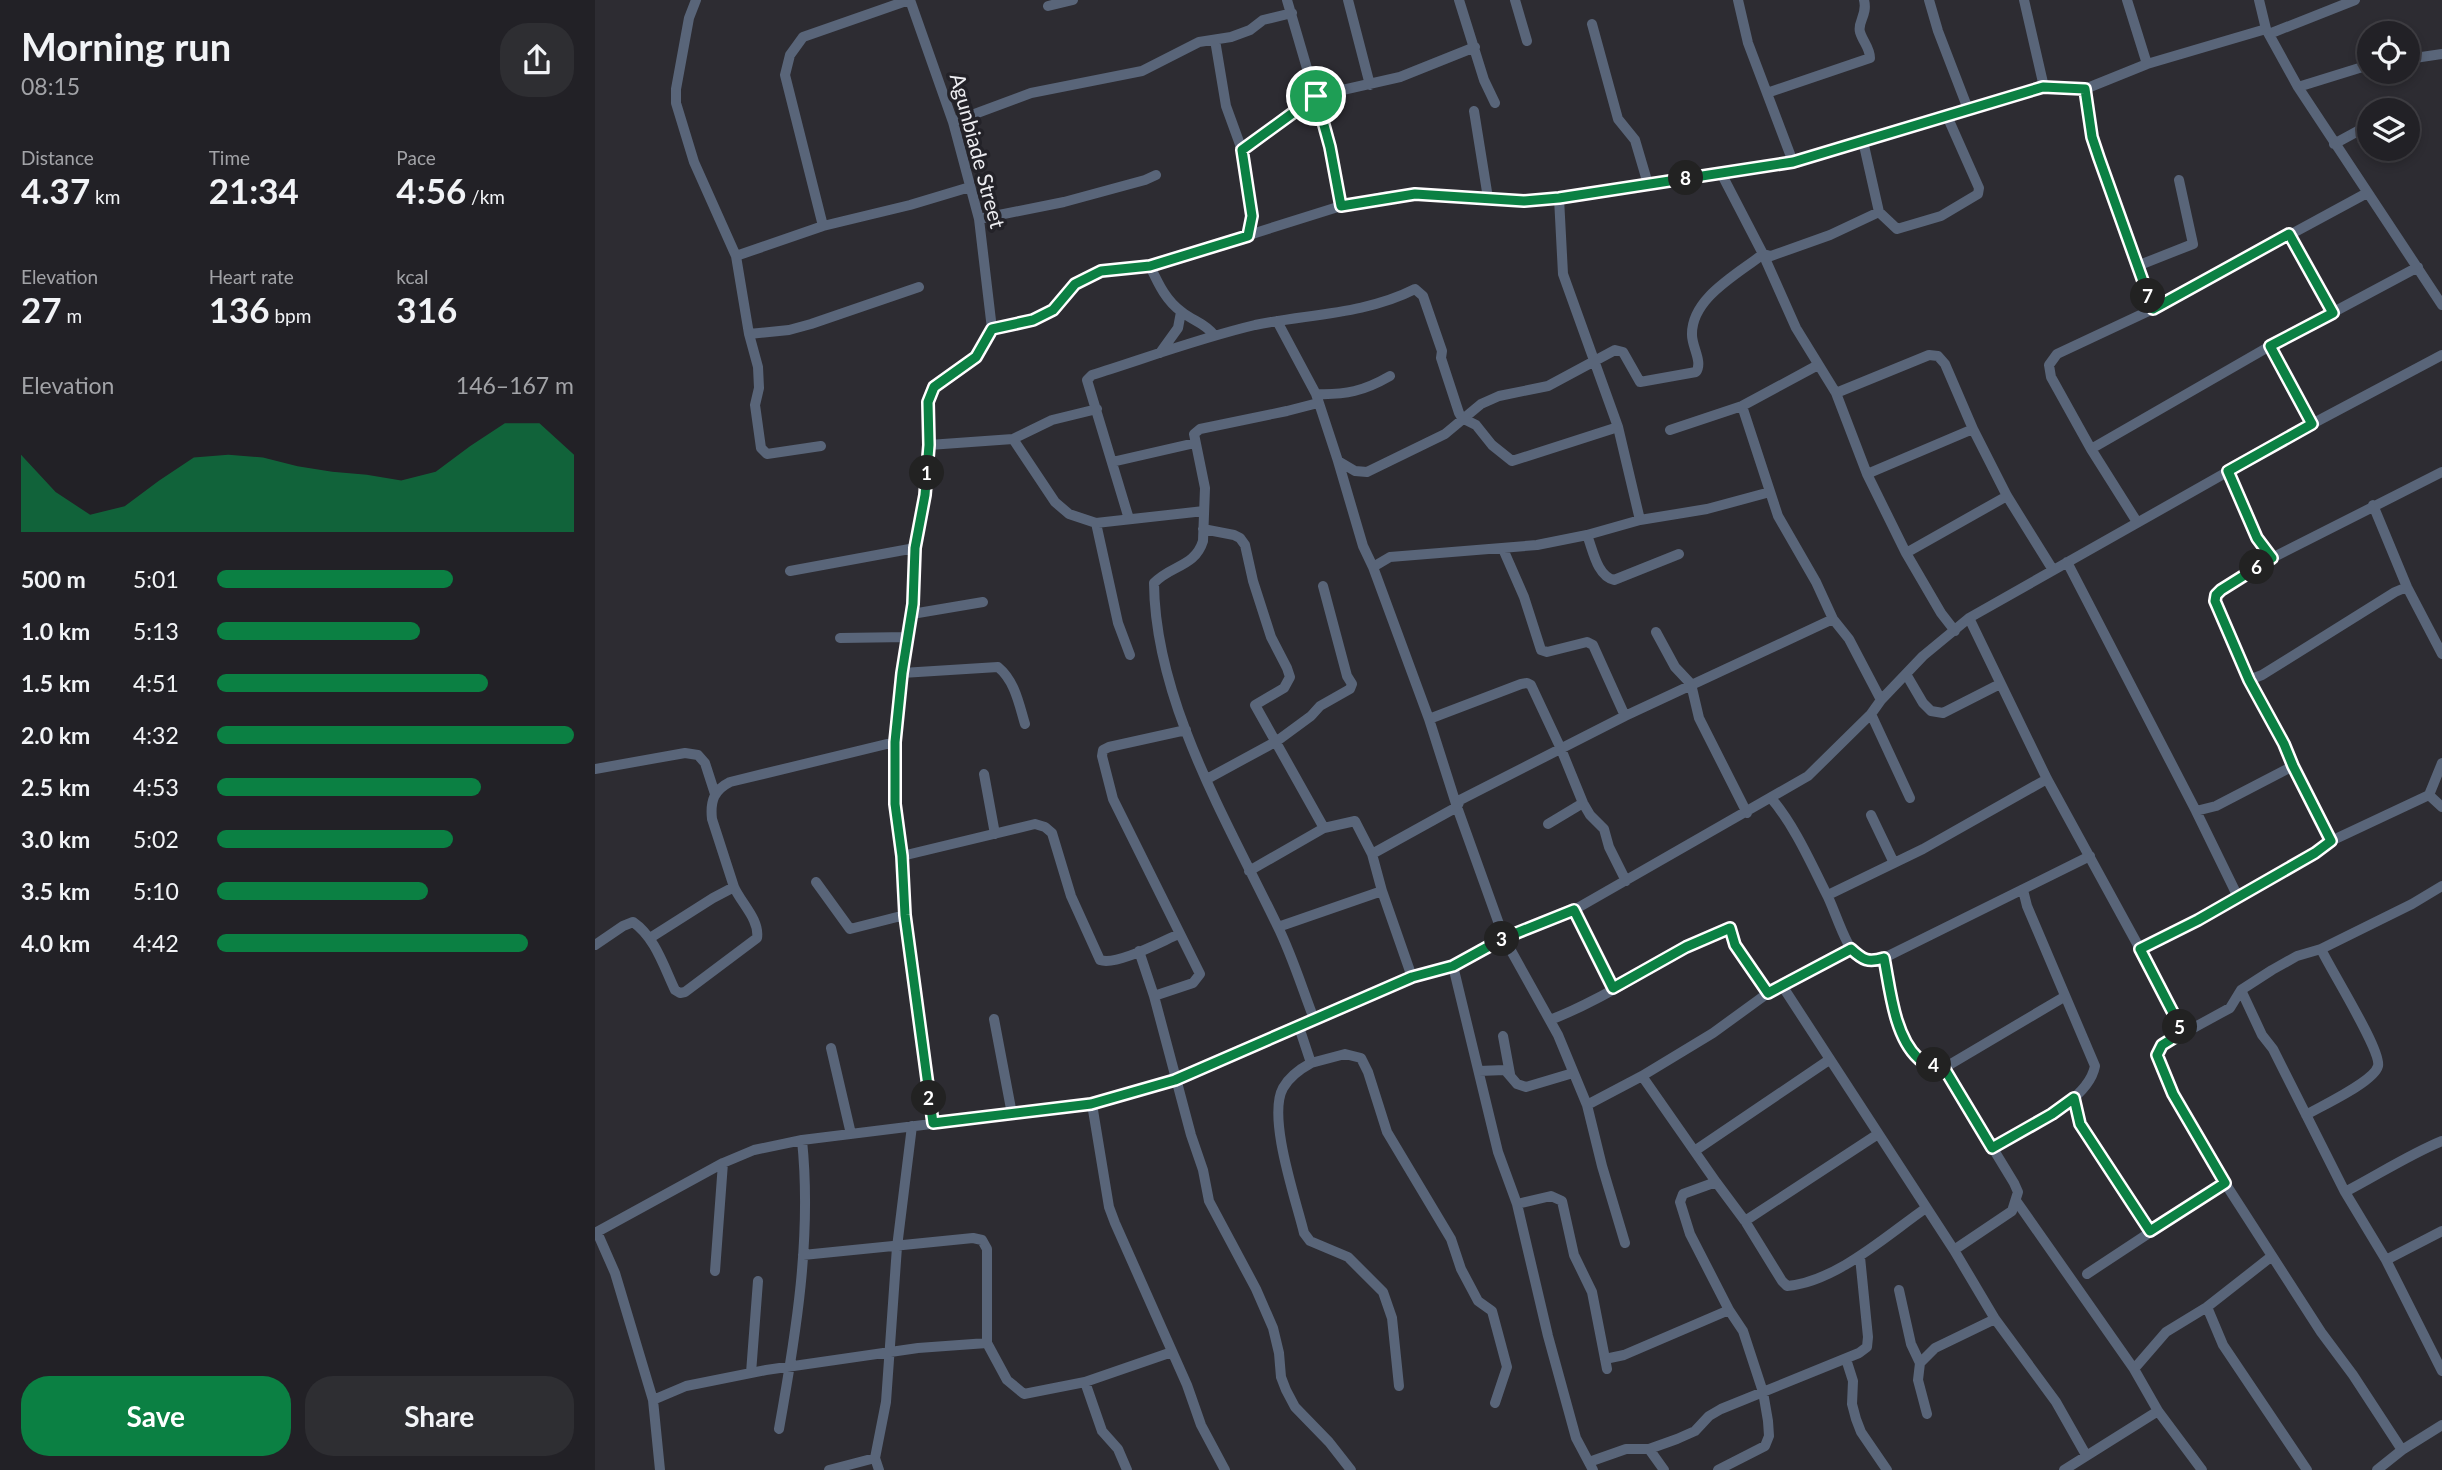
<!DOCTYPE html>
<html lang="en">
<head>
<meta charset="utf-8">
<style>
	:root { --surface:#222126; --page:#2e2e32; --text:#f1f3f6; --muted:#a2a3a7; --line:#3f3e43; --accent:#0b8043 }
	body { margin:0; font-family:Lato,sans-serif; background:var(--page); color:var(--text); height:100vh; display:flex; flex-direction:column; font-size:26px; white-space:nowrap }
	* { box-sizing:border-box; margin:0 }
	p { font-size:23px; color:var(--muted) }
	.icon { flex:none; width:38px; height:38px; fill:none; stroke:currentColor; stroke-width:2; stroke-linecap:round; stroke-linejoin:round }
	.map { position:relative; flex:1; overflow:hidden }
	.side { display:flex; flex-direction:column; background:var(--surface); width:595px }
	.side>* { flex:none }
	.tools { position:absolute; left:1762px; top:21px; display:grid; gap:14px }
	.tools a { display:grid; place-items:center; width:63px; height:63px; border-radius:50%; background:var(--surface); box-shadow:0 4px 10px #0003,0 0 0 2px var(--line); font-size:35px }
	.pin { position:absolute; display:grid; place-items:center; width:60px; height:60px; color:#fff; margin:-30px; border:4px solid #fff; border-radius:50%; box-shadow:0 2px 7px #0007 }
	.km { position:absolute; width:35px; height:35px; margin:-18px; border-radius:50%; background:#222; color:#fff; font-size:19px; line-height:35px; text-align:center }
	.round { display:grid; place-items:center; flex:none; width:74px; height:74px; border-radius:28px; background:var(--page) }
	.headline { display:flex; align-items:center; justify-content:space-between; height:119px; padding:0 21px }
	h1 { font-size:38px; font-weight:700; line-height:52px }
	.stats { display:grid; grid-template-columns:repeat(3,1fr); gap:10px; height:119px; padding:7px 21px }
	.stats div { display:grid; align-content:center }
	.stats b { font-size:35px; font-weight:700 }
	.stats small { font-size:19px; font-weight:400 }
	.stats p { font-size:19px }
	.chart { height:196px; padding:14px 21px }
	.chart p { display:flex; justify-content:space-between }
	.chart svg { width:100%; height:126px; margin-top:7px; fill:var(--accent); opacity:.7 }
	.button { display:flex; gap:14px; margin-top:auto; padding:14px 21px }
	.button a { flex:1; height:80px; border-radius:28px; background:var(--accent); color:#fff; font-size:28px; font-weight:700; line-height:80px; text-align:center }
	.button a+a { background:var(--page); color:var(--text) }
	ul { padding:0 21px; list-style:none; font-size:23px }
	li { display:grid; grid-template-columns:112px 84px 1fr; align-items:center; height:52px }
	li i { height:18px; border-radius:9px; background:var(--accent) }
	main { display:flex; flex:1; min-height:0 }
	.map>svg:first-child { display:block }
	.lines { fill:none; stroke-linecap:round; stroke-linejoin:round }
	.minor { stroke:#596579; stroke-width:10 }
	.route-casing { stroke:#fff; stroke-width:14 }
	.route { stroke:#0b8043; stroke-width:9 }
	.labels { text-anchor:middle; stroke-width:7; stroke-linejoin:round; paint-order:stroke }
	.street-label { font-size:21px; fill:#ededf1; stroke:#232228 }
</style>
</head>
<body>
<main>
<section class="side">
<div class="headline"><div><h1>Morning run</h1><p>08:15</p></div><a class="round"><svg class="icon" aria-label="share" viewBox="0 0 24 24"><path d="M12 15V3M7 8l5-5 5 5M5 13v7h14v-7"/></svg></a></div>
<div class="stats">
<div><p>Distance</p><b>4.37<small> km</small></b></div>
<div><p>Time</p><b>21:34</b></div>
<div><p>Pace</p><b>4:56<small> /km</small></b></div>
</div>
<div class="stats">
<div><p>Elevation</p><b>27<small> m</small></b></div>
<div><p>Heart rate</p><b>136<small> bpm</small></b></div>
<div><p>kcal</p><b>316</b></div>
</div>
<div class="chart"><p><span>Elevation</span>146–167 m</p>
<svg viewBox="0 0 160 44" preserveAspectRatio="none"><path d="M0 44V17L10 30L20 38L30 35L40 26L50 18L60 17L70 18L80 21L90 23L100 24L110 26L120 23L130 14L140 6L150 6L160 17V44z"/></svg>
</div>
<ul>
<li><b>500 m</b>5:01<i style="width:66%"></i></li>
<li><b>1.0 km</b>5:13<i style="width:57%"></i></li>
<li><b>1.5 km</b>4:51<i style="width:76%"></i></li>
<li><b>2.0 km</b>4:32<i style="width:100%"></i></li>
<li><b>2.5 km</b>4:53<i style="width:74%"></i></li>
<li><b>3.0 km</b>5:02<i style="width:66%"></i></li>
<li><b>3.5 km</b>5:10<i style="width:59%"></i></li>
<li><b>4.0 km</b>4:42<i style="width:87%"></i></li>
</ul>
<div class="button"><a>Save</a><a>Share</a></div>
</section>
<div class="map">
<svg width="1847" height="1470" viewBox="0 0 1847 1470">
	<rect width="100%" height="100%" fill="#2d2c32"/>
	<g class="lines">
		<path class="minor" d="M 101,0 L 94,18 L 81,89 L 81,103 L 99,162 L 141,256
			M 315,0 L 358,122 L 384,219 L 397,329 L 381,357 L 339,387 L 333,402 L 334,445 L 330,495 L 320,548 L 318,604 L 307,673 L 300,742 L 300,804 L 307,856 L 310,915 L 338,1123
			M 692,0 L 735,147 L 746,206
			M 753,0 L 775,85
			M 864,0 L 889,80 L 900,103
			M 920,0 L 932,41
			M 1143,0 L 1153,43 L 1198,162
			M 1334,0 L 1343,31 L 1373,109
			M 1429,0 L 1449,87
			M 1532,0 L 1552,64
			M 1664,0 L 1671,29 L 1703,87 L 1847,305
			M 453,6 L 478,0
			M 997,24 L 1023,119 L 1040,140 L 1053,184
			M 1674,34 L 1760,0
			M 620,40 L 631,106 L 647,150 L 657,216 L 653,236
			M 1813,59 L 1847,54
			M 1703,87 L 1774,65
			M 1490,89 L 1497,137 L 1504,158 L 1558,309
			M 1172,93 L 1275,58 C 1275,48 1268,42 1265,32 C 1262,22 1273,15 1269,0
			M 1802,110 L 1808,107
			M 879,111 L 893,198
			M 358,122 L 436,93 L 547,71 L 604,42 L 636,37 L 655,30 L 668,20 L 697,13
			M 1268,141 L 1284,212
			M 1739,144 L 1774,125
			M 647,150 L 721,96 L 805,77 L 880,47
			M 1126,173 L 1168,254 L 1201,328 L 1241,393 L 1272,474 L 1311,553 L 1346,613 L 1360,631
			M 964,198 L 968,274 L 1023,427 L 1045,520
			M 384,219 L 469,202 L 550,180 L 561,175
			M 228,226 L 190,75 L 195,55 L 208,37 L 314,0
			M 1694,234 L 1738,313
			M 555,266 C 563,283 571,301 587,312 C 598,321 610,323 619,335
			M 1542,266 L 1598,244 L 1584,180
			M 682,321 L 721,394 L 743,461 L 768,546 L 778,567 L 834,719 L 862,807 L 909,938 L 963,1035 L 992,1105 L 1007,1166 L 1030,1243
			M 397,329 L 438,320 L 458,310 L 480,284 L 506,271 L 555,266 L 746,206 L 793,196 L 820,194 L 929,201 L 964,198 L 1198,162 L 1449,87 L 1490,89 L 1552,64 L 1671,29
			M 154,334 L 194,330 L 216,324 L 324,287
			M 1675,346 L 1717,424
			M 565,353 L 583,328 L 586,312
			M 1241,393 L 1334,355 L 1343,356 L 1350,364 L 1378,429 L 1412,496 L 1458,570
			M 721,394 C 751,395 769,391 795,376
			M 1147,406 L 1183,516 L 1221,582 L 1238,619 L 1254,639 L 1286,700
			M 1075,430 L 1147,406 L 1223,365
			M 418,439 L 460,502 L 474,514 L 501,523 L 609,511
			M 334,445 L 418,439 L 457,420 L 502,409
			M 226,446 L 172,454 L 166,448 L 160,405 L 164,388 L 163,367 L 154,334 L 141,256 L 228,226 L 315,205 L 375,187
			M 1496,449 L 1675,346 L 1823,267
			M 743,461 L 760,471 L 772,472 L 850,434 L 886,404 L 904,396 L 953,386 L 1020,350 L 1028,352 L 1045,382 L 1101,372 C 1108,362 1097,347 1097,335 C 1096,298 1143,274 1168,254 L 1176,256 L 1235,235 L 1284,212 L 1302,229 L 1346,216 L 1383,194 L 1384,188 L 1352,116
			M 517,462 L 600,443
			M 1633,471 L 1663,538 L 1677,558
			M 1272,474 L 1378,429
			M 1778,505 L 1812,587 L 1847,654
			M 534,519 L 492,380 L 497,375 C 551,358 605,338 660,325 C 714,314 771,314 820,289 L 828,296 L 847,351 L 846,358 L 864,413 L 867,418 L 881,425 L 897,445 L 917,461 L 1023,427
			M 1542,522 L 1496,449 L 1456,377 L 1454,365 L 1462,354 L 1558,309 L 1772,193
			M 501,523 L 523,623 L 535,655
			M 608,529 L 639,535 L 645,538 L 650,545 L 658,581 L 676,637 L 692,668 L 695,677 L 689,688 L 660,705 L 729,828
			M 992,535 C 998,550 1002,576 1019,580 L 1084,554
			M 908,549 L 929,597 L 946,650 L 952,652 L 992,642 L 998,645 L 1030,716
			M 1311,553 L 1412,496
			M 1472,562 L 1601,811 L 1643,897
			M 778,567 L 795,557 L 942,545 L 992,535 L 1045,520 L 1112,509 L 1175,492
			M 195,571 L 320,548
			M 317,614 L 388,602
			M 1374,618 L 1452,779 L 1545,949 L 1588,1032
			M 1061,632 L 1080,667 L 1096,684 L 1104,718 L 1152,813
			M 245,638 L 313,637
			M 307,673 L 403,667 C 420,681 424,704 430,724
			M 1311,674 L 1328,703 L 1336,711 L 1348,713 L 1405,684
			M 1654,680 L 1667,675 L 1800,592 L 1812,587
			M 1276,714 L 1315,798
			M 834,719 L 926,684 L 932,683 L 936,685 L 966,749 L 988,803 L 995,815 L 1009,829 L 1014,847 L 1031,881
			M 0,769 L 90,753 L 103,755 L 110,763 L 120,794
			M 389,774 L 400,834
			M 612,779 L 682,741 L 716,716 L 725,706 L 755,689 L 757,684 L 752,676 L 728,586
			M 1834,795 L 1847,807
			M 1176,798 C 1199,825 1215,861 1231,893 C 1240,909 1251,952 1267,960 C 1274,963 1282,960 1289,958 C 1295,988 1299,1036 1323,1058 C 1328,1064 1341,1065 1349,1068 L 1419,1183 L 1423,1192 L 1417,1211 L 1359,1250
			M 1601,811 L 1621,806 L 1698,766
			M 1276,815 L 1299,863
			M 953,824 L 988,803
			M 1736,841 L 1698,766 L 1689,745 L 1654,680 L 1620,601 L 1621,595 L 1677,558 L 1847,472
			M 777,854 L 862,807 L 865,800 L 1030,716 L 1238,619
			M 307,856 L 440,824 L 450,827 L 457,833 L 476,896 L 505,960 C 522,966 567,941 584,934
			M 654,871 L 729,828 L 760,821 L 777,854 L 787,891 L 817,977
			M 221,882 L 255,929 L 310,915
			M 1233,895 L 1328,849 L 1452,779
			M 979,910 L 1018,988
			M 683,927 L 787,891
			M 55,938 L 118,898 L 139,887 L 117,819 C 115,801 119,790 135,782 L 300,742
			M 0,945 L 28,926 L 38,922 C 60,937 69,967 80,990 L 85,993 L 90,992 L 162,938 C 165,920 146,903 139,887
			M 1545,949 L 1603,920 L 1720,853 L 1736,841 L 1834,795 L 1847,763
			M 544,951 L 559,996 L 596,1135 L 608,1170 L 614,1201 L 661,1289 L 678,1328 L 684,1353 L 686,1377 L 691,1390 L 700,1407 L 734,1442 L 756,1470
			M 1289,958 L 1495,856
			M 858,966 L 903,1152 L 922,1204 L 953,1336 L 981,1438 L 998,1470
			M 1188,987 L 1359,1250 L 1400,1319 L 1461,1402 L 1491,1455
			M 1646,990 L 1667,1035 L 1678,1049 L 1750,1192 C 1781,1176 1815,1154 1847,1141
			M 559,996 L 598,983 L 605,974 L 518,799 L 507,756 L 508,750 L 514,747 L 591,730
			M 399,1019 L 417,1114
			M 719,1019 C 707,988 697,955 682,925 C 632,821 560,701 559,583 C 576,565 600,567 608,541 L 610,488 L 599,434 L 605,429 L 692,411 L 723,403
			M 955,1020 C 1018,996 1072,953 1135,928 L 1140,945 L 1173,993
			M 704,1027 L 716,1063 C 705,1069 694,1077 688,1088 C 672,1117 701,1200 709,1233 L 715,1241 L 753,1257 L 788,1292 L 797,1318 L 804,1386
			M 908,1036 L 915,1074
			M 236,1048 L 256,1134
			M 716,1063 L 750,1054 L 766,1058 L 773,1072 L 792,1132 L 856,1239 L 866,1269 L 883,1301 L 897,1311 L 912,1367 L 900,1403
			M 1349,1068 L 1469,997
			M 884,1071 L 910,1070 L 922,1084 L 931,1087 L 978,1073
			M 1047,1076 L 1121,1182 L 1088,1194 L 1085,1202 L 1095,1234 L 1134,1310 L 1148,1331 L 1168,1392 L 1173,1421 L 1174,1436 L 1170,1446 L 1123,1470
			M 1479,1098 L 1485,1124 L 1555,1231
			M 497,1104 L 514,1207 L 520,1223 L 592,1385 L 606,1425 L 630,1470
			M 992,1105 L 1047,1076 L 1118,1033 L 1173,993 L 1256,949
			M 1711,1115 C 1726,1106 1779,1082 1783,1066 C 1787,1051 1735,969 1726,949
			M 1397,1148 C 1428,1129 1493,1103 1500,1066 L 1432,906 L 1428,890
			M 1101,1150 L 1234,1060
			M 1121,1182 L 1150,1221 L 1187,1281 L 1192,1286 C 1241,1282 1292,1235 1331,1208
			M 1630,1183 L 1578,1094 L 1562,1055 L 1567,1045 L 1635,1008 L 1646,990 L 1677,970 L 1702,956 L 1726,949 L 1817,904 L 1847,886
			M 1750,1192 L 1791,1260 L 1847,1371
			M 1422,1202 L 1539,1369 L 1563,1411 L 1607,1470
			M 922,1204 L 956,1196 L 967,1201 L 979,1255 L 997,1292 L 1012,1369
			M 1150,1221 L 1283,1134
			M 2,1232 L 20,1273 L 58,1400 L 65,1470
			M 0,1233 L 128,1163 L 159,1150 L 207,1140 L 497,1104 L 580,1080 L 817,977 L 858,966 L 909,938 L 979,910 L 1213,776 L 1276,714 L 1286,700 L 1328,656 L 1374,618 L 1717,424 L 1847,355
			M 208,1255 L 378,1238 L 387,1240 L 392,1249 L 392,1343
			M 1791,1260 L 1847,1231
			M 120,1271 L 128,1163
			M 1492,1274 L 1630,1183 L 1726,1332 L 1758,1375 L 1807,1450 L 1782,1470
			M 1304,1290 L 1316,1344 L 1325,1363
			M 1612,1307 L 1628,1345 L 1712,1470
			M 1010,1359 L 1029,1355 L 1134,1310
			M 1251,1359 L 1258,1381 L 1257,1404 L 1261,1419 L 1266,1432 L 1292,1470
			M 1539,1369 L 1571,1332 L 1612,1307 L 1677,1256
			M 156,1373 L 163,1281
			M 58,1400 L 91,1386 L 171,1370 L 323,1348 L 392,1343 L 412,1380 L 429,1394 L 490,1382
			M 1332,1414 L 1323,1380 L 1325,1363 L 1340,1348 L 1400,1319
			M 184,1429 C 201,1334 217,1237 207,1140
			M 1054,1449 L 1069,1470
			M 1807,1450 L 1847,1425
			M 994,1462 L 1031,1449 L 1054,1449 L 1082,1439 L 1100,1431 L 1114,1416 L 1126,1409 L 1264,1353 L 1272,1347 L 1273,1337 L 1265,1257
			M 234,1470 L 280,1458
			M 284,1470 L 280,1458 L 291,1402 L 302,1247 L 317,1126
			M 532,1470 L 523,1449 L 507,1431 L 490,1382 L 577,1352
			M 1469,1470 L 1563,1411"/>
	</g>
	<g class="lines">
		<defs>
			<path id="route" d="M 1448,87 L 1490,89 L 1497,137 L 1504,158 L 1558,309 L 1694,234 L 1738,313 L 1675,346 L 1717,424 L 1633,471 L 1662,538 L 1677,558 L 1626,590 L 1621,595 L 1620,601 L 1654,680 L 1689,744 L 1698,766 L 1736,841 L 1720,853 L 1603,920 L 1545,949 L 1588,1032 L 1567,1045 L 1562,1055 L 1578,1094 L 1630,1183 L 1555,1231 L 1485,1124 L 1479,1098 L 1457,1114 L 1397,1148 L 1349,1068 C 1341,1065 1328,1064 1323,1058 C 1299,1036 1295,988 1289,958 C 1273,963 1268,960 1256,949 L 1173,993 L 1140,945 L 1135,928 L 1091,947 L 1018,988 L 979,910 L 909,938 L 858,966 L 817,977 L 580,1080 L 496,1104 L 338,1123 L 310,915 L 307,856 L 300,804 L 300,742 L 307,673 L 318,604 L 320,548 L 330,495 L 334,445 L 333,402 L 339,387 L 381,357 L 397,329 L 438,320 L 458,310 L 480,284 L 506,271 L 555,266 L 653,236 L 657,216 L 647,150 L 721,96 L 735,147 L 746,206 L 820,194 L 929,201 L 964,198 L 1198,162 Z"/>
		</defs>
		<use href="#route" class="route-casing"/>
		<use href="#route" class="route"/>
	</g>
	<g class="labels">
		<g class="street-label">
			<text transform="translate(382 151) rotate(75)" y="7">Agunbiade Street</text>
		</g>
	</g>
</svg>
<div class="tools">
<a><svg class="icon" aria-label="locate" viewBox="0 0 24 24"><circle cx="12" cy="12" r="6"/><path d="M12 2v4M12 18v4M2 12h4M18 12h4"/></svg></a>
<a><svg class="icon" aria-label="layers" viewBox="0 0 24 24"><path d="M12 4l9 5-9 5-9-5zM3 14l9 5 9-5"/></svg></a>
</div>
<div class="pin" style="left:721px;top:96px;background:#1e9e55"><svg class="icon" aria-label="arrive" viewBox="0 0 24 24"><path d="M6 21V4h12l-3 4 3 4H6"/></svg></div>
<b class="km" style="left:332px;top:473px">1</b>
<b class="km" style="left:334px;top:1098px">2</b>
<b class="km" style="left:907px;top:939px">3</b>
<b class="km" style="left:1339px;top:1065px">4</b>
<b class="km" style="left:1585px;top:1027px">5</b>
<b class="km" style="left:1662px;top:567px">6</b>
<b class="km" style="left:1553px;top:296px">7</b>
<b class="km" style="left:1091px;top:178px">8</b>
</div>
</main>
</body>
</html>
